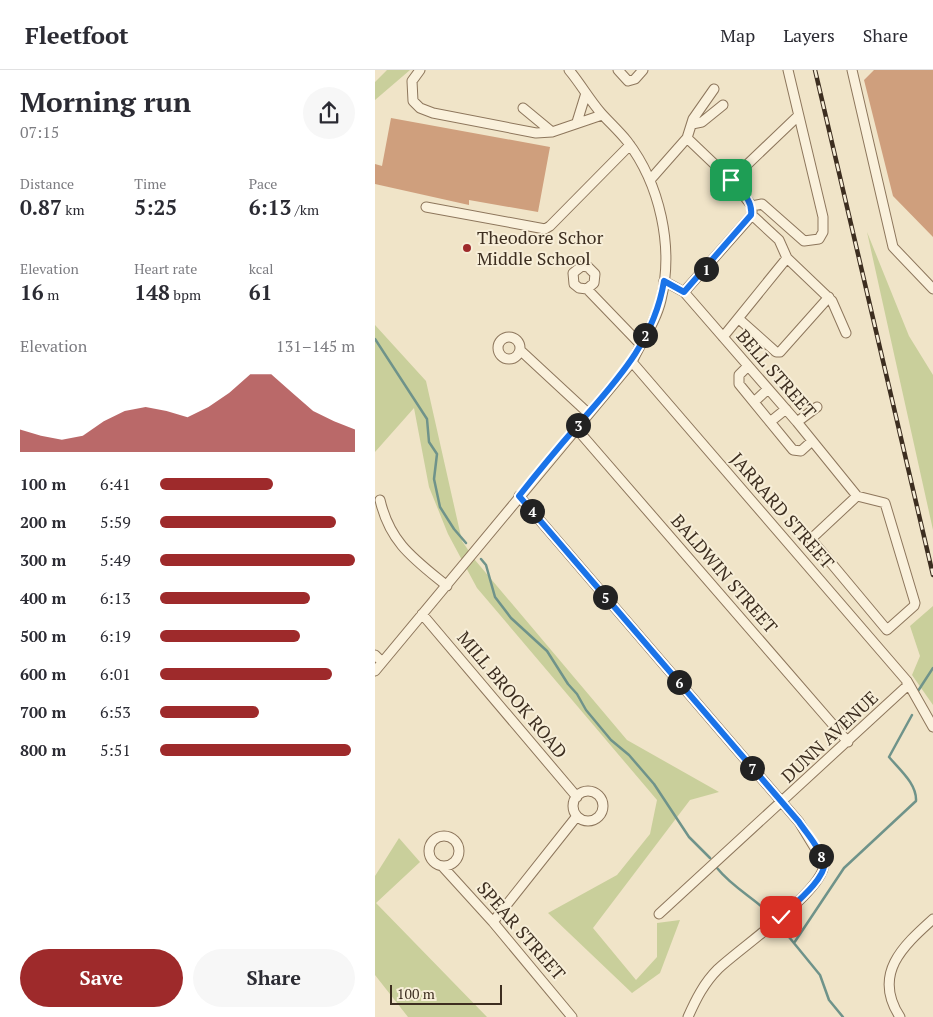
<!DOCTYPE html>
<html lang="en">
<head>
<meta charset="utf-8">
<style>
	:root { --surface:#fff; --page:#f7f7f7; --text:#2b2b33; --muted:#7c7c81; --line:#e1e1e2; --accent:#9e2a2b }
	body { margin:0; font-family:"PT Serif",serif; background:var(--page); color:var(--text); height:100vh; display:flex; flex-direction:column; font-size:19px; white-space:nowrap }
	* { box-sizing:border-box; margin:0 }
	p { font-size:16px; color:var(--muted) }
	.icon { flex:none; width:28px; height:28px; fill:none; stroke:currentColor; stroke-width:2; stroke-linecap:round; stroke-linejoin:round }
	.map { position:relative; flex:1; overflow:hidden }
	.side { display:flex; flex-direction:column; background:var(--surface); width:375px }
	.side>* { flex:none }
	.scale { position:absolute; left:15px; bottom:12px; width:112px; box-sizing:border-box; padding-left:5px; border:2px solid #3d2e20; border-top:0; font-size:14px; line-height:18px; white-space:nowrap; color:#3d2e20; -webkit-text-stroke:4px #f7eed8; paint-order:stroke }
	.pin { position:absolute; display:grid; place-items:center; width:42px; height:42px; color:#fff; margin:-21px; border-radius:10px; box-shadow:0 2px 8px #0006 }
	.km { position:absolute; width:25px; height:25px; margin:-12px; border-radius:50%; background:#222; color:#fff; font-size:14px; line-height:25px; text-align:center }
	.round { display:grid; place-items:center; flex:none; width:52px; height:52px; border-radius:26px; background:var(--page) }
	.overview { display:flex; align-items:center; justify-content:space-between; height:85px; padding:0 20px }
	h1 { font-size:28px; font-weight:700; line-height:38px }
	.figures { display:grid; grid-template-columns:repeat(3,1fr); gap:8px; height:85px; padding:5px 20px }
	.figures div { display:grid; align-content:center }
	.figures b { font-size:21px; font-weight:700 }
	.figures small { font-size:14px; font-weight:400 }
	.figures p { font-size:14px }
	.chart { height:140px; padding:10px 20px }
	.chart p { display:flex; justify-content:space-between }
	.chart svg { width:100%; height:90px; margin-top:5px; fill:var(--accent); opacity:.7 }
	.primary-button { display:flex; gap:10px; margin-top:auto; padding:10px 20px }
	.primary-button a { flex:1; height:58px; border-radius:30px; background:var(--accent); color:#fff; font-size:20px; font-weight:700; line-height:58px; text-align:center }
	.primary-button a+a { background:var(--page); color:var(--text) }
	ul { padding:0 20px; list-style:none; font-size:16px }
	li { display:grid; grid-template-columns:80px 60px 1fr; align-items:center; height:38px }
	li i { height:12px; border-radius:6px; background:var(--accent) }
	header { display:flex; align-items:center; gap:30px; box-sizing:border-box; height:70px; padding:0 25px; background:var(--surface); border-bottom:1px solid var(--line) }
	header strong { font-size:24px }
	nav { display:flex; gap:28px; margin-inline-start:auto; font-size:18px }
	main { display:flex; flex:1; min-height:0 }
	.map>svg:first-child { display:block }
	.green { fill:#c9cf9b }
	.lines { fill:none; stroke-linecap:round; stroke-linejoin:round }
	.stream { stroke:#6f938a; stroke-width:2.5 }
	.building { fill:#cf9f7d }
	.minor-casing { stroke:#8d765c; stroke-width:11 }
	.minor { stroke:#faf1dc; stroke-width:9 }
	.rail-casing { stroke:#3d2e20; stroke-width:4.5 }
	.rail { stroke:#f7eed8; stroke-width:2.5; stroke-dasharray:8; stroke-linecap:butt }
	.route-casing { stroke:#fff; stroke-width:10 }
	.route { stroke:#1a73e8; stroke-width:6 }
	.poi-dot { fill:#9e2a2b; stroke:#f7eed8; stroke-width:2 }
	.labels { text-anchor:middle; stroke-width:4; stroke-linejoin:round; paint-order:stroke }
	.poi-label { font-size:18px; fill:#3d2e20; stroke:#f7eed8; text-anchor:start }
	.street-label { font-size:18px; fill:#3d2e20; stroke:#f7eed8 }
</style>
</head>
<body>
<header>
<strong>Fleetfoot</strong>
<nav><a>Map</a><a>Layers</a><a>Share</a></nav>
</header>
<main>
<section class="side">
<div class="overview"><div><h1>Morning run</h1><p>07:15</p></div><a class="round"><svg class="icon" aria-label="share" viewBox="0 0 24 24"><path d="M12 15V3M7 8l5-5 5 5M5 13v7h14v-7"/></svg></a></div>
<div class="figures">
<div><p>Distance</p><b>0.87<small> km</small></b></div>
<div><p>Time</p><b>5:25</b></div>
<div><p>Pace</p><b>6:13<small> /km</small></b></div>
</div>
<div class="figures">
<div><p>Elevation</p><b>16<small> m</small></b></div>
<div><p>Heart rate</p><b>148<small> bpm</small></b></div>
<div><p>kcal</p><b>61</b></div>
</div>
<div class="chart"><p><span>Elevation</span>131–145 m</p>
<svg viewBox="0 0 160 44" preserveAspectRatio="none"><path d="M0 44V33L10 36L20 38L30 36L40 29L50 24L60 22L70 24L80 27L90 22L100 15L110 6L120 6L130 15L140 24L150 29L160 33V44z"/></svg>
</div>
<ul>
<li><b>100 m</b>6:41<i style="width:58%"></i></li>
<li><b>200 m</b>5:59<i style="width:90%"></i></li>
<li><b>300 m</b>5:49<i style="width:100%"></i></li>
<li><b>400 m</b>6:13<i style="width:77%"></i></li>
<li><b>500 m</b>6:19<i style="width:72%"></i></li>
<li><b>600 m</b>6:01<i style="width:88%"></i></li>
<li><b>700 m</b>6:53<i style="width:51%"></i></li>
<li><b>800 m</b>5:51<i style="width:98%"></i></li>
</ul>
<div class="primary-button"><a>Save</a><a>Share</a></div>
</section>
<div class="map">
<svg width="558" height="947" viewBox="0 0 558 947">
	<rect width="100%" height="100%" fill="#f0e4c8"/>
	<path class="green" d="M 12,0 L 35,0 L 0,30 L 0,12 Z
		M 492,162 L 534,266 L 558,305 L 558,460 Z
		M 0,255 L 51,311 L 87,471 L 100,490 L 252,670 L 344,722 L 315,730 L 218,858 L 261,910 L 282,887 L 282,853 L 305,850 L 285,903 L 257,923 L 173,843 L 242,805 L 275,764 L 282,730 L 102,518 L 73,464 L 54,417 L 39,338 L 0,382 Z
		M 558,536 L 558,635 L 537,605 L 545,586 L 535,556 Z
		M 24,768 L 45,792 L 1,833 L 112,947 L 33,947 L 0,905 L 0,806 Z"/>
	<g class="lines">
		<path class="stream" d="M 0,269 L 52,349 L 54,372 L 62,384 L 59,409 L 65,437 L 79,459 L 91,473
			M 106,489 L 111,495 L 120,527 L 136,548 L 172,581 L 193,614 L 202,624 L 211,640 L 236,670 L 254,685 L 279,714 L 314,767 L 335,788
			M 543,621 L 558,598
			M 342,798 C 359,819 380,828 398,847
			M 405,856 L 445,905 L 454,930 L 468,947
			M 419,873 L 469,798 L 541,731 C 542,714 525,700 514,687 L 537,645"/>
	</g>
	<path class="building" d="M 499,0 L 558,0 L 558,167 L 518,126 L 489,10 Z
		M 16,48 L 175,77 L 163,142 L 94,130 L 94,135 L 0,114 L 0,94 L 7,96 Z"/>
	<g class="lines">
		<defs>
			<path id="minor" d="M 45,0 L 37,11 L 38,31 L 45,38 L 58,43 L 161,63 L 177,62 L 227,45
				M 243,0 L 253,11 L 260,9 L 268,0
				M 477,0 L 518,177 L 558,219
				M 148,38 L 177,62
				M 202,52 L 211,23
				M 317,54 L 327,52 L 348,35
				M 312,68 L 318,49 L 339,19
				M 275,110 L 312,68 L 356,110 L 377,136 L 377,145 L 309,222
				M 356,110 L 423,46
				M 377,136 L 387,134 L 429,171 L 444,169 L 448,162 L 448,147 L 413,0
				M 51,137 L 170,159 L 175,156 L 255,75
				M 377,145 L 404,170 L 412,188
				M 289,211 L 309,222 L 422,352 L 482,426
				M 212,219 L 219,213 L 220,204 L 213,197 L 207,196 L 198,203 L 199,214 L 204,218 L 212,219 L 265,274
				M 364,249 L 401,282 L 405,282 L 454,227
				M123 278a11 11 0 1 1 22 0a11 11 0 1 1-22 0Z
				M 348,267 L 412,188 L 457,231 L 471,263
				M 145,280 L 213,343
				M 257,292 L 532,611 L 558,657
				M 373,296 L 364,305 L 364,314 L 418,380 L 426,381 L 437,371
				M 379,332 L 393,319
				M 395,352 L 411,339
				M 422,352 L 442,337
				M 200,357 L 473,672
				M 144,426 L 424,752 L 449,793 C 450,820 365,878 343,899 C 329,913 321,929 313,947
				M 482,426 L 510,433 L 540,533 L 539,536 L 512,560 L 436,469 Z
				M 5,430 C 15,473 39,489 72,516
				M 47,544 L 202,727
				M 0,585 L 7,592
				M 0,601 L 257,292 C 266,272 281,252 286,230 C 299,177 285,114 252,71 C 244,61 234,52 226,43 C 214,29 205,13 194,0
				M198 736a15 15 0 1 1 30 0a15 15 0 1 1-30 0Z
				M54 781a15 15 0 1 1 30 0a15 15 0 1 1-30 0Z
				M 68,797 L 118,852 L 197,947
				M 284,844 L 532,616 L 532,611
				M 118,852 L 202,746
				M 525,947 C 497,904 528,876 558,849"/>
		</defs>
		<use href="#minor" class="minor-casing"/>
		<use href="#minor" class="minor"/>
		<defs>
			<path id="rail" d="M 440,0 L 558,505"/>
		</defs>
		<use href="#rail" class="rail-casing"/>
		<use href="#rail" class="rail"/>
	</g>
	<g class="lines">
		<defs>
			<path id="route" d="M 356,110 C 366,121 378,130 376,145 L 309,222 L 289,211 C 279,272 241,311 202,356 C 182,379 163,402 144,426 L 424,752 C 432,764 445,778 449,792 C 453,807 417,836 406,847"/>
		</defs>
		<use href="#route" class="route-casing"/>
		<use href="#route" class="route"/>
	</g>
	<circle class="poi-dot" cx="92" cy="178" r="5"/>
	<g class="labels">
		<g class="poi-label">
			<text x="102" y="174">Theodore Schor<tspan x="102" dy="21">Middle School</tspan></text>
		</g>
		<g class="street-label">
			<text transform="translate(401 304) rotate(49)" y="6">BELL STREET</text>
			<text transform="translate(407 441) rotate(49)" y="6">JARRARD STREET</text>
			<text transform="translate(349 504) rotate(49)" y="6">BALDWIN STREET</text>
			<text transform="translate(137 625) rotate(50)" y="6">MILL BROOK ROAD</text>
			<text transform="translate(455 667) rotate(-43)" y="6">DUNN AVENUE</text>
			<text transform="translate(146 861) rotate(49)" y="6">SPEAR STREET</text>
		</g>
	</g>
</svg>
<div class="scale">100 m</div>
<div class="pin" style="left:356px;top:110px;background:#1e9e55"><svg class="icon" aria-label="arrive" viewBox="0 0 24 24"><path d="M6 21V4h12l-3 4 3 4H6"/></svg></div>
<div class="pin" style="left:406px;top:847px;background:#d93025"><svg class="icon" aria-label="check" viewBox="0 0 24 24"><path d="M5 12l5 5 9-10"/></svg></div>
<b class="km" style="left:331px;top:199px">1</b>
<b class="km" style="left:270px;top:265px">2</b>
<b class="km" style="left:203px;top:355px">3</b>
<b class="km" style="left:157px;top:441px">4</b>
<b class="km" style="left:230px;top:527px">5</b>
<b class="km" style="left:304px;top:612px">6</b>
<b class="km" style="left:377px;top:698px">7</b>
<b class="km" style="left:446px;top:786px">8</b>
</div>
</main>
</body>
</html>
